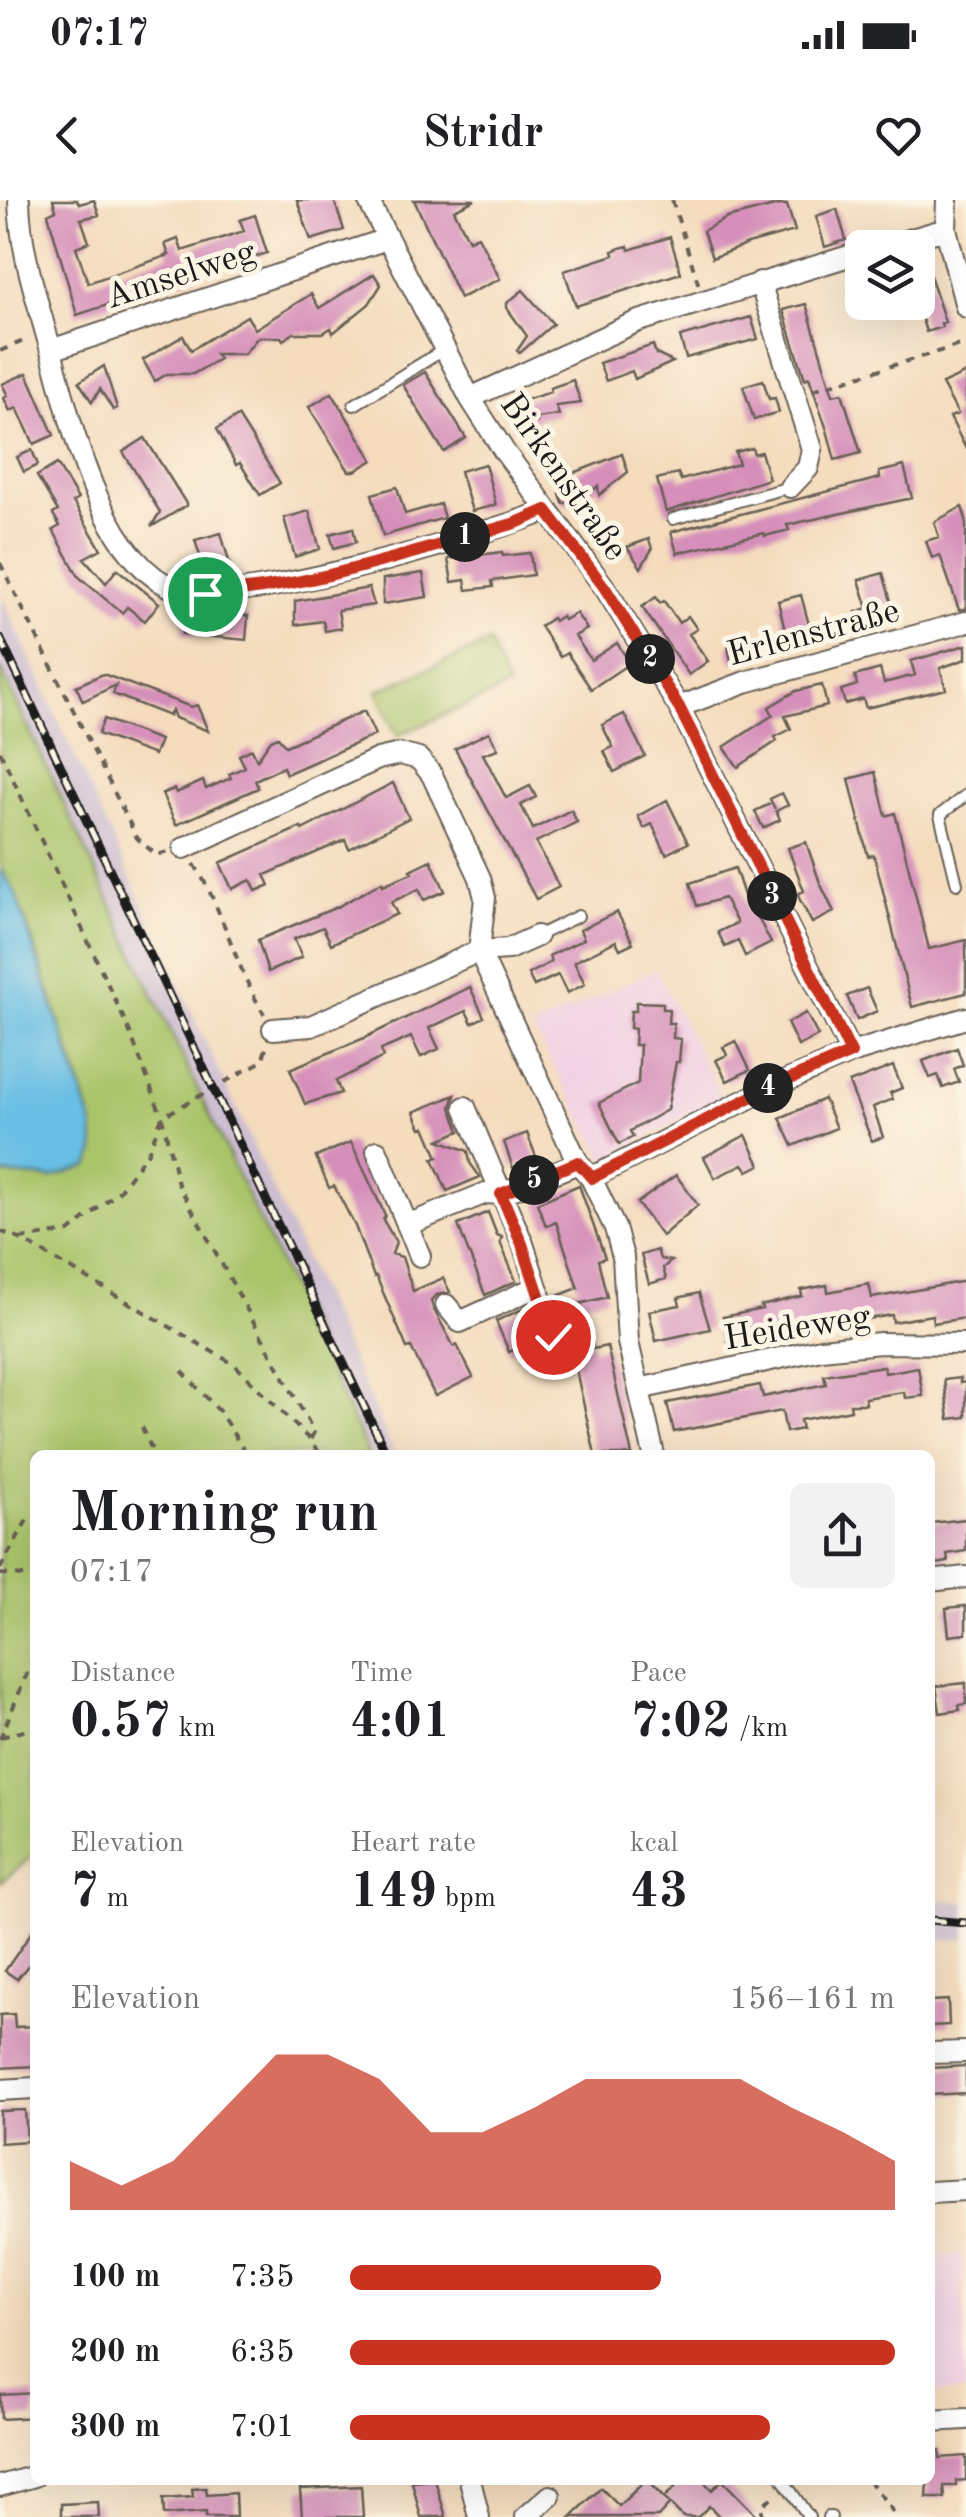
<!DOCTYPE html>
<html lang="en">
<head>
<meta charset="utf-8">
<style>
	:root { --surface:#fff; --page:#f2f2f2; --text:#202124; --muted:#757577; --accent:#c8321e }
	body { margin:0; font-family:"Old Standard TT",serif; background:var(--page); color:var(--text); height:100vh; display:flex; flex-direction:column; font-size:38px; white-space:nowrap }
	* { box-sizing:border-box; margin:0 }
	p { font-size:32px; color:var(--muted) }
	.icon { flex:none; width:55px; height:55px; fill:none; stroke:currentColor; stroke-width:2; stroke-linecap:round; stroke-linejoin:round }
	.map { position:relative; flex:1; overflow:hidden }
	.side { position:absolute; left:30px; top:1250px; width:905px; height:1035px; display:flex; flex-direction:column; background:var(--surface); border-radius:15px; box-shadow:0 10px 40px #0002 }
	.side>* { flex:none }
	.tools { position:absolute; left:845px; top:30px; display:grid; gap:20px }
	.tools a { display:grid; place-items:center; width:90px; height:90px; border-radius:15px; background:var(--surface); box-shadow:0 10px 40px #0002; font-size:50px }
	.pin { position:absolute; display:grid; place-items:center; width:85px; height:85px; color:#fff; margin:-42px; border:5px solid #fff; border-radius:50%; box-shadow:0 2px 10px #0007 }
	.km { position:absolute; width:50px; height:50px; margin:-25px; border-radius:50%; background:#222; color:#fff; font-size:28px; line-height:50px; text-align:center }
	.round { display:grid; place-items:center; flex:none; width:105px; height:105px; border-radius:15px; background:var(--page) }
	.overview { display:flex; align-items:center; justify-content:space-between; height:170px; padding:0 40px }
	h1 { font-size:55px; font-weight:800; line-height:75px }
	.figures { display:grid; grid-template-columns:repeat(3,1fr); gap:15px; height:170px; padding:10px 40px }
	.figures div { display:grid; align-content:center }
	.figures b { font-size:50px; font-weight:800 }
	.figures small { font-size:28px; font-weight:400 }
	.figures p { font-size:28px }
	.chart { height:280px; padding:20px 40px }
	.chart p { display:flex; justify-content:space-between }
	.chart svg { width:100%; height:180px; margin-top:10px; fill:var(--accent); opacity:.7 }
	ul { padding:0 40px; list-style:none; font-size:32px }
	li { display:grid; grid-template-columns:160px 120px 1fr; align-items:center; height:75px }
	li i { height:25px; border-radius:12px; background:var(--accent) }
	.status { display:flex; justify-content:space-between; align-items:center; height:70px; padding:0 50px; background:var(--surface); direction:ltr }
	.status svg { height:28px; fill:currentColor }
	header { display:flex; justify-content:space-between; align-items:center; height:130px; padding:0 40px; background:var(--surface); font-size:45px; font-weight:800 }
	.map>svg:first-child { display:block }
	.built { fill:#f1d0e3 }
	.industrial { fill:#cebed1 }
	.green { fill:#aac46a; stroke:#637043; stroke-width:2.5 }
	.water { fill:#67bee4; stroke:#426d80; stroke-width:2.5 }
	.building { fill:#d68fba }
	.lines { fill:none; stroke-linecap:round; stroke-linejoin:round }
	.lane-casing { stroke:#685f54; stroke-width:14 }
	.street-casing { stroke:#685f54; stroke-width:24 }
	.path { stroke:#685f54; stroke-width:4; stroke-dasharray:8 8; stroke-linecap:butt }
	.lane { stroke:#fff; stroke-width:10 }
	.street { stroke:#fff; stroke-width:20 }
	.rail-casing { stroke:#1c1c1c; stroke-width:9 }
	.rail { stroke:#fcf5e5; stroke-width:5; stroke-dasharray:15; stroke-linecap:butt }
	.route-casing { stroke:#fff; stroke-width:20 }
	.route { stroke:#c8321e; stroke-width:12 }
	.labels { text-anchor:middle; stroke-width:10; stroke-linejoin:round; paint-order:stroke }
	.street-label { font-size:35px; fill:#1c1c1c; stroke:#fcf5e5 }
</style>
</head>
<body>
<div class="status"><b>07:17</b><svg viewBox="0 0 49 12"><path d="M0 12V9h3v3zM5 12V6h3v6zM10 12V3h3v9zM15 12V0h3v12zM26 1h20v11H26zM47 4h2v5h-2z"/></svg></div>
<header><svg class="icon" aria-label="back" viewBox="0 0 24 24"><path d="M15 5l-7 7 7 7"/></svg>Stridr<svg class="icon" aria-label="heart" viewBox="0 0 24 24"><path d="M12 20l-8-8c-3-5 5-10 8-4 3-6 11-1 8 4z"/></svg></header>
<div class="map">
<svg width="966" height="2317" viewBox="0 0 966 2317">
	<rect width="100%" height="100%" fill="#fcf5e5"/>
	<filter id="ink" filterUnits="userSpaceOnUse"><feTurbulence type="fractalNoise" baseFrequency=".01" numOctaves="2"/><feDisplacementMap in="SourceGraphic" scale="20" xChannelSelector="R" yChannelSelector="G"/><feConvolveMatrix kernelMatrix="1 2 1 2 8 2 1 2 1" color-interpolation-filters="sRGB"/></filter>
	<filter id="wash" filterUnits="userSpaceOnUse"><feTurbulence type="fractalNoise" baseFrequency=".0048" numOctaves="4" result="noise"/><feDisplacementMap in="SourceGraphic" scale="40" xChannelSelector="R" yChannelSelector="G"/><feGaussianBlur stdDeviation="2.25" result="paint"/><feColorMatrix in="noise" values="0 0 0 0 0 0 0 0 0 0 0 0 0 0 0 0 0 1.4 0 .05"/><feComposite in="paint" operator="in"/></filter>
	<g filter="url(#wash)">
		<rect width="100%" height="100%" fill="#f4dcbd"/>
		<path class="built" d="M 656,769 L 722,897 L 606,960 L 532,828 Z
			M 962,2054 L 966,2191 L 930,2193 L 930,2056 Z"/>
		<path class="industrial" d="M 0,393 L 395,1255 L 369,1255 L 26,524 L 0,467 Z
			M 930,1699 L 966,1703 L 966,1739 L 930,1740 Z"/>
		<path class="green" d="M 489,443 L 508,487 L 397,536 L 377,491 Z
			M 0,467 L 369,1255 L 35,1255 L 35,1654 L 0,1683 L 0,974 L 51,978 L 95,952 C 92,908 74,867 60,826 C 43,773 28,716 0,668 Z"/>
		<path class="water" d="M 0,668 L 15,692 L 93,925 L 95,952 L 89,966 L 51,978 L 0,974 Z"/>
		<g id="blocks">
			<path class="building" d="M 53,0 L 77,0 L 79,4 L 94,0 L 99,15 L 81,19 L 89,42 L 76,47 L 88,83 L 169,55 L 165,44 L 178,39 L 182,51 L 244,31 L 240,20 L 255,15 L 267,53 L 77,115 L 48,14 L 56,10 Z
				M 297,0 L 334,0 L 344,30 L 311,40 Z
				M 414,0 L 475,0 L 454,10 L 469,40 L 478,36 L 500,79 L 460,98 Z
				M 778,5 L 787,5 L 795,31 L 748,44 L 712,58 L 703,31 L 727,18 Z
				M 837,9 L 846,40 L 825,47 L 816,16 Z
				M 670,37 L 681,73 L 576,106 L 564,71 L 614,55 L 613,51 L 620,48 L 628,46 L 629,50 Z
				M 922,50 L 945,122 L 941,123 L 942,127 L 926,132 L 918,107 L 918,52 Z
				M 374,74 L 381,85 L 369,104 L 333,133 L 331,128 L 323,133 L 294,133 L 283,140 L 281,137 L 258,137 L 244,154 L 215,154 L 219,159 L 193,174 L 167,174 L 155,181 L 143,160 L 183,136 L 191,150 L 247,116 L 255,129 L 311,94 L 319,108 Z
				M 523,90 L 553,124 L 520,153 L 517,151 L 527,136 L 507,108 L 507,103 Z
				M 806,104 L 833,195 L 842,193 L 861,253 L 835,260 L 827,230 L 809,177 L 805,179 L 783,110 Z
				M 751,117 L 758,139 L 686,158 L 680,137 Z
				M 653,145 L 656,154 L 673,162 L 635,179 L 632,171 L 606,181 L 599,163 Z
				M 104,166 L 117,208 L 113,210 L 100,189 L 92,202 L 79,182 Z
				M 425,172 L 466,238 L 444,252 L 403,185 Z
				M 27,173 L 54,235 L 34,244 L 17,208 L 10,211 L 4,198 L 8,196 L 2,184 Z
				M 966,173 L 966,249 L 950,217 L 958,214 L 942,184 Z
				M 573,180 L 581,203 L 556,206 L 559,215 L 536,218 L 537,222 L 527,222 L 514,229 L 507,206 L 551,192 L 550,188 Z
				M 763,180 L 769,199 L 775,198 L 779,212 L 754,220 L 743,186 Z
				M 332,193 L 373,260 L 355,271 L 349,271 L 345,265 L 309,207 Z
				M 238,216 L 280,283 L 260,295 L 240,263 L 236,265 L 217,229 Z
				M 145,238 L 187,305 L 151,327 L 160,312 L 123,252 Z
				M 752,248 L 754,254 L 761,252 L 769,279 L 666,312 L 657,279 L 678,273 L 681,280 L 739,264 L 735,252 Z
				M 32,250 L 38,265 L 24,272 L 17,257 Z
				M 622,254 L 628,272 L 599,295 L 598,286 L 577,303 L 563,303 L 556,280 Z
				M 57,264 L 78,299 L 73,302 L 101,349 L 84,358 L 106,383 L 117,369 L 159,403 L 145,421 L 127,407 L 122,413 L 79,377 L 53,330 L 60,326 L 53,314 L 58,311 L 37,276 Z
				M 485,264 L 496,305 L 472,311 L 460,271 Z
				M 904,266 L 912,298 L 787,325 L 789,330 L 765,336 L 764,333 L 677,353 L 671,332 L 880,278 L 879,272 Z
				M 397,287 L 405,314 L 440,304 L 444,318 L 383,336 L 372,294 Z
				M 962,307 L 966,319 L 966,409 L 959,410 L 940,355 L 932,358 L 926,341 L 939,337 L 934,322 Z
				M 309,311 L 320,349 L 295,357 L 284,318 Z
				M 353,328 L 356,342 L 334,348 L 330,334 Z
				M 221,333 L 230,365 L 205,372 L 195,340 Z
				M 649,339 L 652,349 L 641,368 L 627,347 Z
				M 502,352 L 503,356 L 530,353 L 533,375 L 492,381 L 493,387 L 467,390 L 465,380 L 452,382 L 448,359 Z
				M 423,373 L 427,397 L 383,404 L 383,379 Z
				M 883,373 L 896,419 L 860,429 L 856,412 L 868,408 L 859,380 Z
				M 369,388 L 374,405 L 338,410 L 341,428 L 325,431 L 323,421 L 295,425 L 295,401 Z
				M 801,395 L 809,425 L 828,421 L 832,435 L 789,447 L 778,401 Z
				M 656,397 L 660,403 L 664,401 L 679,423 L 688,416 L 697,429 L 689,434 L 708,461 L 689,475 L 642,407 Z
				M 185,410 L 248,416 L 246,440 L 182,434 Z
				M 576,413 L 587,429 L 575,436 L 591,460 L 617,443 L 630,463 L 591,489 L 567,453 L 560,457 L 540,426 L 552,418 L 554,421 L 561,416 L 564,420 Z
				M 748,442 L 751,457 L 731,461 L 728,447 Z
				M 966,445 L 966,459 L 940,468 L 946,489 L 866,508 L 863,499 L 845,504 L 841,490 L 857,485 L 855,476 L 880,469 L 884,483 L 915,475 L 911,461 Z
				M 103,474 L 191,507 L 197,505 L 208,531 L 175,518 L 172,510 L 169,516 L 113,494 L 116,485 L 83,501 L 76,486 Z
				M 822,485 L 827,506 L 785,516 L 791,529 L 775,537 L 777,541 L 738,567 L 724,547 L 773,515 L 769,507 L 796,491 Z
				M 364,511 L 375,535 L 286,574 L 283,567 L 255,580 L 258,588 L 176,625 L 162,594 L 174,589 L 176,593 L 203,581 L 206,589 L 231,578 L 229,574 L 245,567 L 239,555 L 252,549 L 257,560 L 271,540 L 278,537 L 286,546 Z
				M 624,514 L 645,556 L 614,572 L 604,551 L 613,547 L 602,525 Z
				M 104,519 L 160,540 L 154,555 L 98,534 Z
				M 489,532 L 498,549 L 483,554 L 506,598 L 530,586 L 536,597 L 521,605 L 533,629 L 571,610 L 577,622 L 536,642 L 559,687 L 536,699 L 455,549 Z
				M 875,572 L 886,616 L 895,613 L 929,749 L 966,740 L 966,793 L 912,807 L 874,655 L 868,656 L 849,579 Z
				M 393,583 L 409,618 L 349,649 L 345,640 L 265,675 L 270,685 L 256,691 L 251,680 L 232,689 L 220,663 L 301,627 L 302,630 Z
				M 782,593 L 788,605 L 776,611 L 780,620 L 763,628 L 755,611 L 772,603 L 775,609 L 770,599 Z
				M 667,600 L 688,643 L 666,654 L 652,624 L 644,628 L 638,616 Z
				M 806,642 L 820,683 L 834,712 L 812,723 L 797,694 L 804,691 L 788,648 Z
				M 431,660 L 445,691 L 424,700 L 419,689 L 391,702 L 397,714 L 331,744 L 323,727 L 294,739 L 302,757 L 268,772 L 258,740 L 337,707 L 382,682 L 383,685 L 412,673 L 410,670 Z
				M 735,668 L 749,711 L 753,708 L 771,743 L 745,756 L 738,741 L 725,747 L 718,732 L 737,723 L 724,698 L 697,706 L 690,683 Z
				M 617,712 L 633,743 L 620,749 L 616,741 L 574,762 L 585,784 L 567,793 L 558,775 L 534,786 L 528,774 L 551,762 L 549,756 L 584,739 L 580,730 Z
				M 470,787 L 484,817 L 472,823 L 466,811 L 429,828 L 439,849 L 421,857 L 411,837 L 381,850 L 383,857 L 336,881 L 341,893 L 305,904 L 290,869 L 362,839 Z
				M 867,788 L 877,811 L 857,820 L 847,796 Z
				M 636,802 L 663,803 L 663,809 L 669,809 L 668,823 L 674,823 L 673,838 L 681,839 L 679,862 L 676,862 L 667,910 L 630,931 L 633,937 L 619,944 L 599,903 L 638,883 L 640,845 L 634,845 L 635,829 L 630,828 L 631,811 L 636,811 Z
				M 806,813 L 818,836 L 798,846 L 787,823 Z
				M 736,841 L 750,870 L 727,881 L 716,860 L 727,855 L 723,847 Z
				M 957,848 L 963,865 L 954,869 L 959,882 L 943,888 L 938,875 L 930,878 L 923,861 Z
				M 893,866 L 902,888 L 890,893 L 893,899 L 873,907 L 883,937 L 872,941 L 849,883 Z
				M 455,895 L 451,907 L 460,931 L 439,940 L 468,951 L 470,963 L 480,977 L 447,991 L 433,959 L 438,957 L 425,927 L 421,928 L 414,912 Z
				M 824,899 L 836,928 L 793,946 L 780,918 Z
				M 527,933 L 537,959 L 513,968 L 504,942 Z
				M 746,935 L 760,965 L 748,971 L 743,964 L 715,978 L 704,957 Z
				M 351,942 L 385,1015 L 383,1020 L 396,1042 L 392,1054 L 402,1057 L 413,1091 L 443,1078 L 450,1092 L 437,1095 L 431,1100 L 433,1108 L 454,1147 L 457,1145 L 473,1177 L 435,1196 L 411,1147 L 407,1148 L 376,1076 L 374,1077 L 355,1026 L 334,986 L 329,988 L 316,957 Z
				M 676,975 L 698,1005 L 662,1036 L 637,1003 Z
				M 579,985 L 605,1058 L 598,1060 L 607,1097 L 559,1109 L 565,1128 L 555,1097 L 578,1088 L 556,1022 L 546,1026 L 537,1003 Z
				M 488,1012 L 497,1035 L 502,1037 L 500,1042 L 516,1081 L 485,1095 L 458,1025 Z
				M 657,1050 L 660,1059 L 671,1061 L 663,1068 L 666,1079 L 649,1084 L 641,1055 Z
				M 966,1081 L 966,1118 L 933,1123 L 932,1115 L 893,1122 L 892,1115 L 850,1122 L 849,1119 L 729,1146 L 723,1117 L 762,1109 L 761,1106 L 802,1096 L 801,1090 L 827,1085 L 828,1092 L 869,1084 L 872,1098 Z
				M 699,1093 L 710,1129 L 656,1141 L 649,1111 L 680,1105 L 678,1098 Z
				M 529,1106 L 539,1139 L 509,1152 L 496,1121 Z
				M 592,1143 L 593,1149 L 607,1146 L 632,1255 L 595,1255 L 571,1148 Z
				M 884,1166 L 885,1173 L 918,1167 L 923,1196 L 905,1198 L 904,1192 L 865,1198 L 866,1204 L 850,1204 L 851,1210 L 800,1220 L 802,1229 L 786,1232 L 782,1211 L 674,1232 L 667,1203 L 760,1185 L 763,1197 L 826,1184 L 824,1175 Z
				M 960,1178 L 960,1183 L 966,1182 L 966,1217 L 949,1219 L 944,1180 Z
				M 966,1319 L 966,1351 L 947,1354 L 948,1362 L 930,1365 L 930,1323 Z
				M 966,1406 L 966,1434 L 949,1436 L 946,1408 Z
				M 966,1483 L 966,1504 L 959,1505 L 960,1510 L 940,1513 L 936,1486 Z
				M 35,1727 L 35,1757 L 17,1779 L 5,1771 Z
				M 948,1800 L 949,1825 L 930,1826 L 930,1801 Z
				M 14,1814 L 15,1827 L 35,1826 L 35,1866 L 0,1868 L 0,1815 Z
				M 966,1866 L 966,1893 L 930,1895 L 930,1868 Z
				M 25,1910 L 27,1941 L 0,1943 L 0,1911 Z
				M 35,2193 L 35,2217 L 1,2219 L 0,2195 Z
				M 930,2250 L 940,2250 L 940,2258 L 966,2256 L 966,2280 L 956,2281 L 956,2286 L 944,2286 L 945,2298 L 927,2298 Z
				M 435,2280 L 446,2317 L 421,2317 L 412,2282 Z
				M 646,2280 L 670,2304 L 658,2317 L 571,2317 L 601,2288 L 619,2306 Z
				M 682,2280 L 702,2280 L 712,2290 L 722,2280 L 758,2317 L 720,2317 L 709,2306 L 698,2317 L 683,2317 L 664,2298 Z
				M 361,2286 L 363,2317 L 302,2317 L 300,2289 Z
				M 206,2288 L 207,2295 L 235,2293 L 236,2317 L 206,2317 L 206,2312 L 164,2315 L 163,2299 L 193,2297 L 192,2289 Z
				M 98,2302 L 99,2317 L 61,2317 L 61,2304 Z"/>
		</g>
	</g>
	<g filter="url(#ink)">
		<use href="#blocks" fill-opacity="0" stroke="#685f54" stroke-width="2.5"/>
		<g class="lines">
			<defs>
				<path id="lane" d="M 354,205 L 445,149
					M 673,319 L 790,287
					M 957,684 L 940,615 L 966,595
					M 537,736 L 578,716
					M 783,2280 L 809,2317
					M 828,2317 L 831,2317"/>
				<path id="street" d="M 19,0 C 20,47 34,89 46,133 C 68,208 96,358 177,390 C 230,411 486,334 546,311
					M 368,0 L 470,198 L 504,251 L 605,388 L 679,507 L 851,853
					M 947,0 L 946,29 L 966,107
					M 880,48 L 946,29
					M 760,82 L 812,249 L 808,268 L 790,287
					M 51,150 L 387,39
					M 470,198 L 636,122 L 862,52
					M 679,507 L 745,482 L 966,422
					M 184,648 L 378,559 L 400,554 L 419,559 L 432,575 L 480,678 L 485,698 L 479,751 L 578,963
					M 273,829 L 311,826 L 479,751 L 508,749 L 537,736
					M 465,907 L 523,1044 L 553,1137
					M 377,951 L 420,1056
					M 591,978 L 765,890 L 851,853 L 966,818
					M 407,1025 L 486,993 L 501,994 L 578,963 L 591,978 L 615,1028 L 623,1057 L 628,1142 L 654,1255
					M 446,1105 L 460,1122 L 536,1087
					M 639,1189 L 821,1149 L 880,1143 L 966,1144
					M 930,1381 L 966,1377
					M 930,1853 L 966,1852
					M 0,1890 L 35,1888
					M 930,1992 L 966,1990
					M 930,2221 L 966,2219
					M 470,2280 L 479,2317
					M 0,2286 L 35,2276
					M 526,2317 L 550,2296"/>
			</defs>
			<use href="#lane" class="lane-casing"/>
			<use href="#street" class="street-casing"/>
			<path class="path" d="M 672,0 L 699,86
				M 0,151 L 28,139
				M 813,190 L 966,143
				M 0,363 L 137,638 L 156,655 L 168,652
				M 0,551 L 129,830 L 162,917 L 178,984 L 314,1232 L 310,1240
				M 194,664 C 224,710 235,767 264,814
				M 0,1031 L 20,1039 L 235,1165 L 310,1240 L 321,1255
				M 20,1039 L 69,1032 L 119,991 L 148,952 L 162,917 L 262,861 L 267,845
				M 182,1171 L 219,1211 L 247,1255
				M 142,1227 L 154,1255
				M 0,1369 L 28,1318
				M 0,1374 L 35,1377
				M 1,1537 L 35,1528
				M 0,1539 L 35,1454
				M 869,2280 L 897,2317
				M 763,2317 L 761,2306 L 776,2294"/>
			<use href="#lane" class="lane"/>
			<use href="#street" class="street"/>
			<defs>
				<path id="rail" d="M 0,438 L 387,1255
					M 930,1720 L 966,1723"/>
			</defs>
			<use href="#rail" class="rail-casing"/>
			<use href="#rail" class="rail"/>
		</g>
	</g>
	<g class="lines" filter="url(#ink)">
		<defs>
			<path id="route" d="M 205,394 C 310,388 415,351 516,323 L 546,310 L 605,388 L 679,507 L 851,853 L 765,890 L 592,978 L 578,962 L 501,994 L 522,1044 L 553,1137"/>
		</defs>
		<use href="#route" class="route-casing"/>
		<use href="#route" class="route"/>
	</g>
	<g class="labels">
		<g class="street-label">
			<text transform="translate(180 73) rotate(-18)" y="12">Amselweg</text>
			<text transform="translate(565 276) rotate(55)" y="12">Birkenstraße</text>
			<text transform="translate(813 431) rotate(-15)" y="12">Erlenstraße</text>
			<text transform="translate(797 1126) rotate(-9)" y="12">Heideweg</text>
		</g>
	</g>
</svg>
<div class="tools">
<a><svg class="icon" aria-label="layers" viewBox="0 0 24 24"><path d="M12 4l9 5-9 5-9-5zM3 14l9 5 9-5"/></svg></a>
</div>
<div class="pin" style="left:205px;top:394px;background:#1e9e55"><svg class="icon" aria-label="arrive" viewBox="0 0 24 24"><path d="M6 21V4h12l-3 4 3 4H6"/></svg></div>
<div class="pin" style="left:553px;top:1137px;background:#d93025"><svg class="icon" aria-label="check" viewBox="0 0 24 24"><path d="M5 12l5 5 9-10"/></svg></div>
<b class="km" style="left:465px;top:337px">1</b>
<b class="km" style="left:650px;top:459px">2</b>
<b class="km" style="left:772px;top:696px">3</b>
<b class="km" style="left:768px;top:888px">4</b>
<b class="km" style="left:534px;top:980px">5</b>
<section class="side">
<div class="overview"><div><h1>Morning run</h1><p>07:17</p></div><a class="round"><svg class="icon" aria-label="share" viewBox="0 0 24 24"><path d="M12 15V3M7 8l5-5 5 5M5 13v7h14v-7"/></svg></a></div>
<div class="figures">
<div><p>Distance</p><b>0.57<small> km</small></b></div>
<div><p>Time</p><b>4:01</b></div>
<div><p>Pace</p><b>7:02<small> /km</small></b></div>
</div>
<div class="figures">
<div><p>Elevation</p><b>7<small> m</small></b></div>
<div><p>Heart rate</p><b>149<small> bpm</small></b></div>
<div><p>kcal</p><b>43</b></div>
</div>
<div class="chart"><p><span>Elevation</span>156–161 m</p>
<svg viewBox="0 0 160 44" preserveAspectRatio="none"><path d="M0 44V32L10 38L20 32L30 19L40 6L50 6L60 12L70 25L80 25L90 19L100 12L110 12L120 12L130 12L140 19L150 25L160 32V44z"/></svg>
</div>
<ul>
<li><b>100 m</b>7:35<i style="width:57%"></i></li>
<li><b>200 m</b>6:35<i style="width:100%"></i></li>
<li><b>300 m</b>7:01<i style="width:77%"></i></li>
</ul>
</section>
</div>
</body>
</html>
